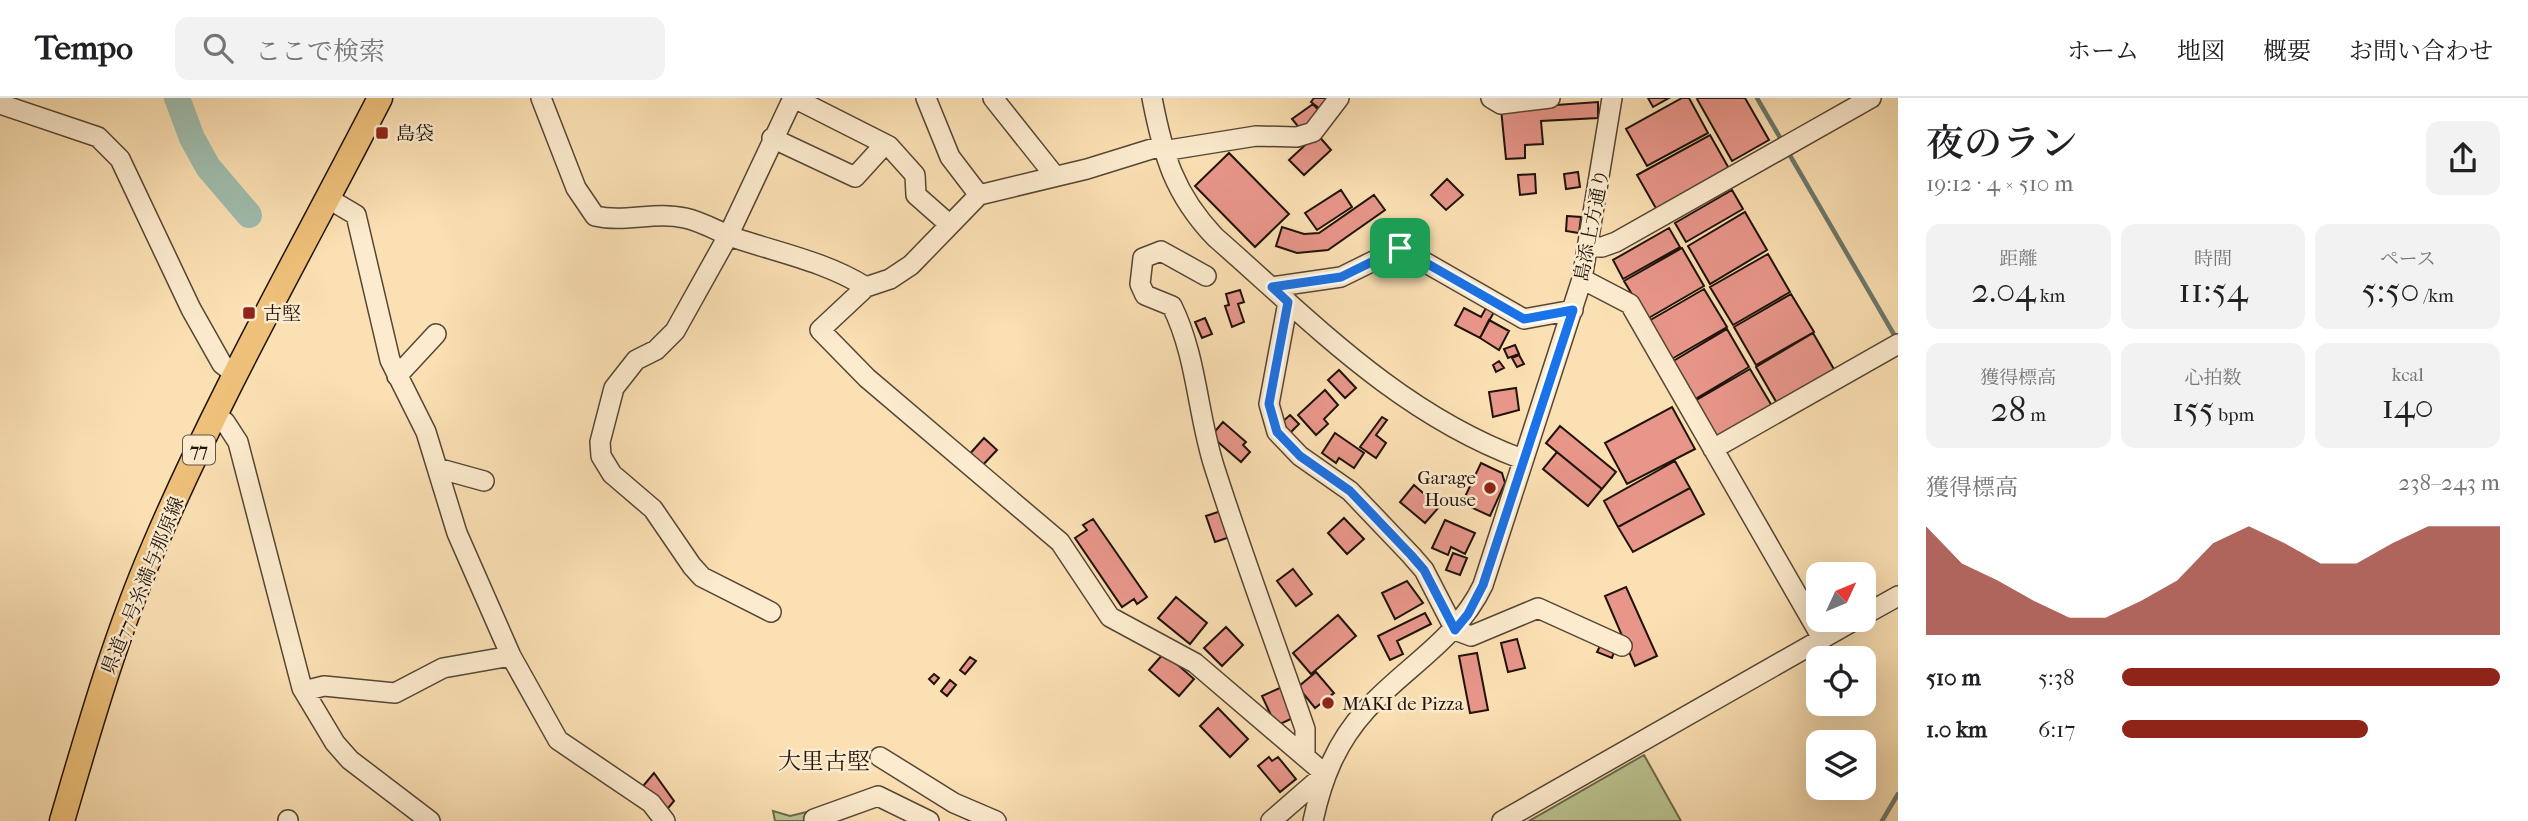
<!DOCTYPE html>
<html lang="ja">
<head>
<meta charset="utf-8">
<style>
	:root { --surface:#fff; --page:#f2f2f2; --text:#202124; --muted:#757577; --line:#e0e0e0; --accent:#8f2418 }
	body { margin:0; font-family:"IM FELL French Canon","Noto Serif JP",serif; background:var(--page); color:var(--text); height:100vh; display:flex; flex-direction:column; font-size:26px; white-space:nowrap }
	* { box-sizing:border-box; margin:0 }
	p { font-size:23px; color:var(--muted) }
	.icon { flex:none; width:38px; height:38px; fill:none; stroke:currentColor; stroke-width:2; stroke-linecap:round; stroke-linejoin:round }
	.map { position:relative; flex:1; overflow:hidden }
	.details { display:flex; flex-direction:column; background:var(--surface); width:630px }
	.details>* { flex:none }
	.needle { width:46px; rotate:46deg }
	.controls { position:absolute; left:1806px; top:464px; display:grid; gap:14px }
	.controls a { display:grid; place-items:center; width:70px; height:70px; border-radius:14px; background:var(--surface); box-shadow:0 7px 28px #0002; font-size:35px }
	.pin { position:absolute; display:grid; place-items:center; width:60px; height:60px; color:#fff; margin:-30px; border-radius:14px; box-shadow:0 4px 10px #0006 }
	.round { display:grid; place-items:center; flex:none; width:74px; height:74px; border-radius:14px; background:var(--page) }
	.overview { display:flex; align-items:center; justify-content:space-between; height:119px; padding:0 28px }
	h1 { font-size:38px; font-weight:600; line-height:52px }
	.stats { display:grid; grid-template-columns:repeat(3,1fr); gap:10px; height:119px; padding:7px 28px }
	.stats div { display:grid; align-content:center; border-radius:14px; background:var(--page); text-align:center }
	.stats b { font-size:35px; font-weight:600 }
	.stats small { font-size:19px; font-weight:400 }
	.stats p { font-size:19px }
	.chart { height:196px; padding:14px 28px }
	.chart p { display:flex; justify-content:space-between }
	.chart svg { width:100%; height:126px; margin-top:7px; fill:var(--accent); opacity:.7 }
	ul { padding:0 28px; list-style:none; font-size:23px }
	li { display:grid; grid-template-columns:112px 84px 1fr; align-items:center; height:52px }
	li i { height:18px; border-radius:9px; background:var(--accent) }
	header { display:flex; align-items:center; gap:42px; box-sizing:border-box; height:98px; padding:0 35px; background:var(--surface); border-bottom:2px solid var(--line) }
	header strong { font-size:33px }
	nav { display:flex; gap:38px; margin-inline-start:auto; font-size:24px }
	.search { width:490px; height:63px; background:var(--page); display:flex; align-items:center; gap:18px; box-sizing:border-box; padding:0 24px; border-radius:14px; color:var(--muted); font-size:26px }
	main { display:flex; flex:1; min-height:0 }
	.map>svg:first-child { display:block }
	.green { fill:#bac390; stroke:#6c6b4e; stroke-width:2 }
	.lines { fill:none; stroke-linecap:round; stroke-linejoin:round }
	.stream { stroke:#6c796d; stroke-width:4.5 }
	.river { stroke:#9fbdae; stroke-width:26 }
	.building { fill:#e8968a; stroke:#1f130b; stroke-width:2 }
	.minor-casing { stroke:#564635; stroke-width:22 }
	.major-casing { stroke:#1f130b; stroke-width:27 }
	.minor { stroke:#fcebce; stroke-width:19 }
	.major { stroke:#eec07a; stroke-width:24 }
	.route-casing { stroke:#fff; stroke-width:14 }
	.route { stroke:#1a73e8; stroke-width:9 }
	.poi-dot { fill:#8f2418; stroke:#fcebce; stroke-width:2.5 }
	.labels { text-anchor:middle; stroke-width:5; stroke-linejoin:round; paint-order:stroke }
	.shield { fill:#fcebce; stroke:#615446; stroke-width:2 }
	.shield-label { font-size:18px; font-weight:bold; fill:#1f130b }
	.poi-label { font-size:19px; fill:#1f130b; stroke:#fcebce; text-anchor:start }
	.street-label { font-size:19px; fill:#1f130b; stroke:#fcebce }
	.quarter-label { font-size:23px; fill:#1f130b; stroke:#fcebce }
</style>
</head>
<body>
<header>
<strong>Tempo</strong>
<div class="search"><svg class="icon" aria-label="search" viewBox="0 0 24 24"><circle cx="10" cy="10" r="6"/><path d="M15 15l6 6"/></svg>ここで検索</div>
<nav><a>ホーム</a><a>地図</a><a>概要</a><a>お問い合わせ</a></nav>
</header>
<main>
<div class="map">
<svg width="1898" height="723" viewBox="0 0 1898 723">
	<rect width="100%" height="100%" fill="#fbe0b3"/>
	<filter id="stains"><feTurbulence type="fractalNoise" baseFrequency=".00286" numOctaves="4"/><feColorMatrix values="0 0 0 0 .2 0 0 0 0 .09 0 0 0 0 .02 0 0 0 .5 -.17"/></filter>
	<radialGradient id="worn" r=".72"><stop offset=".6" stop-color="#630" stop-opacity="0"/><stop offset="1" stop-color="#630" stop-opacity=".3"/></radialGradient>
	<path class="green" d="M 1644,657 L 1681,723 L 1529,723 Z
		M 773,713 L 790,718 L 811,713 L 815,723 L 775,723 Z"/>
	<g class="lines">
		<path class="stream" d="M 1757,0 L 1782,43
			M 1788,54 L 1896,240
			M 1882,723 L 1898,696"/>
		<path class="river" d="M 177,0 L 192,40 L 208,69 L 249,117"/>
	</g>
	<path class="building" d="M 1314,0 L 1332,0 L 1323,13 L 1311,4 Z
		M 1648,0 L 1669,0 L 1653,9 Z
		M 1682,0 L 1689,0 L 1708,35 L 1647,68 L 1626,31 Z
		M 1699,0 L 1745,0 L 1769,42 L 1732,63 L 1697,1 Z
		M 1598,4 L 1598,20 L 1541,23 L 1543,46 L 1525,47 L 1525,60 L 1506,61 L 1501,11 Z
		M 1313,6 L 1322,16 L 1301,32 L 1292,21 Z
		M 1317,36 L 1331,52 L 1304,77 L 1289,62 Z
		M 1710,37 L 1731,74 L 1658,114 L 1637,77 Z
		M 1229,55 L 1289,116 L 1255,149 L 1195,88 Z
		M 1578,74 L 1580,89 L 1566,91 L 1564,76 Z
		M 1535,76 L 1536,95 L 1520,97 L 1518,77 Z
		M 1447,81 L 1463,97 L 1446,112 L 1431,97 Z
		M 1341,92 L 1352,109 L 1317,132 L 1305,115 Z
		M 1732,92 L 1743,111 L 1686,144 L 1675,125 Z
		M 1374,97 L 1385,112 L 1328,152 L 1297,155 L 1276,148 L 1282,129 L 1304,136 L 1319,135 Z
		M 1745,114 L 1767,152 L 1710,186 L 1688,148 Z
		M 1567,118 L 1581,119 L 1579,135 L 1566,133 Z
		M 1399,124 L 1407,129 L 1403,136 L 1394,131 Z
		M 1669,130 L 1680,149 L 1623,181 L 1613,162 Z
		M 1682,150 L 1704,188 L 1647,221 L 1624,183 Z
		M 1768,156 L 1790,194 L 1733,227 L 1710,189 Z
		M 1704,191 L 1727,229 L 1670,262 L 1647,224 Z
		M 1240,192 L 1244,204 L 1238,206 L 1244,224 L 1232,229 L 1225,208 L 1229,207 L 1226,196 Z
		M 1791,196 L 1814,234 L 1756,267 L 1734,229 Z
		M 1464,210 L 1481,219 L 1486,210 L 1494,214 L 1480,240 L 1455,227 Z
		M 1205,220 L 1212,236 L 1202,240 L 1195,224 Z
		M 1489,222 L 1509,233 L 1499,252 L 1480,240 Z
		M 1727,231 L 1749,269 L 1692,303 L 1670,265 Z
		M 1813,235 L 1835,273 L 1778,307 L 1756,269 Z
		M 1515,247 L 1519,256 L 1508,260 L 1504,251 Z
		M 1519,257 L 1524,266 L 1517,269 L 1512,260 Z
		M 1499,263 L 1504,270 L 1496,274 L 1493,267 Z
		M 1750,271 L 1772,308 L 1715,342 L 1693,304 Z
		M 1339,272 L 1356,290 L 1345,300 L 1328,282 Z
		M 1516,290 L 1519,312 L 1493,319 L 1489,294 Z
		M 1325,292 L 1338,307 L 1324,321 L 1328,326 L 1316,337 L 1298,317 Z
		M 1672,309 L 1695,351 L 1627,386 L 1605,345 Z
		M 1290,317 L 1299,326 L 1290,335 L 1281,325 Z
		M 1382,319 L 1387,322 L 1376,337 L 1386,345 L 1376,360 L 1360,349 Z
		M 1223,324 L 1246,344 L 1243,347 L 1250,354 L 1241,364 L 1211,338 Z
		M 1560,328 L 1616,374 L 1602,391 L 1546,345 Z
		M 1335,335 L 1364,355 L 1354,370 L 1339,360 L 1336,365 L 1322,355 Z
		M 984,340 L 997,352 L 980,370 L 967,359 Z
		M 1557,354 L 1602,391 L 1588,408 L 1543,371 Z
		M 1675,363 L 1690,390 L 1618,429 L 1604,403 Z
		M 1481,365 L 1502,375 L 1505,385 L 1490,418 L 1462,405 Z
		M 1414,387 L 1439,409 L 1425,425 L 1400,404 Z
		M 1690,390 L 1704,416 L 1633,454 L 1618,429 Z
		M 1227,411 L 1236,437 L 1215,444 L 1206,418 Z
		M 1344,420 L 1364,441 L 1347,456 L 1328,435 Z
		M 1093,421 L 1147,499 L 1137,506 L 1134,501 L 1122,509 L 1075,440 L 1087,432 L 1083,427 Z
		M 1445,422 L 1475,435 L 1465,456 L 1451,449 L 1448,457 L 1432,450 Z
		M 1453,455 L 1467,460 L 1460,477 L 1446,472 Z
		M 1293,471 L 1312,496 L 1296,508 L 1277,483 Z
		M 1407,483 L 1423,505 L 1395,521 L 1382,495 Z
		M 1626,489 L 1657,558 L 1635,568 L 1605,498 Z
		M 1176,499 L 1207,525 L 1190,546 L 1158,520 Z
		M 1425,515 L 1431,526 L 1397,543 L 1403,556 L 1390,562 L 1378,538 Z
		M 1338,517 L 1356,538 L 1311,576 L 1293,555 Z
		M 1226,529 L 1243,547 L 1222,568 L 1204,550 Z
		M 1517,541 L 1525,570 L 1508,574 L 1501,545 Z
		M 1600,548 L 1614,554 L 1612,560 L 1597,554 Z
		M 1164,555 L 1194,581 L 1179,598 L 1149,572 Z
		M 1477,555 L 1488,612 L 1470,615 L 1459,558 Z
		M 970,559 L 976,563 L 965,576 L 960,572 Z
		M 1316,574 L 1334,595 L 1315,610 L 1298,589 Z
		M 934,576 L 939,580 L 934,586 L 929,581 Z
		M 950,582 L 956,587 L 947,598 L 941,593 Z
		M 1282,589 L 1295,619 L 1276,628 L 1262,598 Z
		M 1218,610 L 1248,641 L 1230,659 L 1200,628 Z
		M 1269,659 L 1272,663 L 1278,659 L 1296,681 L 1280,694 L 1258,668 Z
		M 654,675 L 674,703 L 664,715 L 638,694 Z"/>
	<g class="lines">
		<defs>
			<path id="minor" d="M 541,0 L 576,90 L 595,118 C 625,125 655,113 685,120 C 703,124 719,134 735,140 C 780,155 826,164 866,189
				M 794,0 L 889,48 L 915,77 L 916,97 L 950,127
				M 926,0 L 950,59 L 979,97
				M 993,0 L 1055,78
				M 1152,0 C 1163,57 1174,96 1215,139 C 1312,224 1398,315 1522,361
				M 1491,0 L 1501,6 L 1550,0
				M 0,6 L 98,39 L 120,61 L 191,211 L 222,266 L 235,276
				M 772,40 L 855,79 L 885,46
				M 1161,48 L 1087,71 L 979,97 L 911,167 L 890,181 L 866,189 L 820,232 L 867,280 L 1060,444 L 1110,519 L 1195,565 L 1325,676 L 1271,723
				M 1163,53 L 1256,38 L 1297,39 L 1313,34 L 1339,0
				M 329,101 L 356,117 L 390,262 L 426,334 L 457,435 L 511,558 L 558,642 L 651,705 L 665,723
				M 1589,148 L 1602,149 L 1616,144 L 1871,0
				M 1206,178 L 1161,153 L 1143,160 L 1140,186 L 1145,197 L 1172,208 C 1197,259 1197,314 1214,368 C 1242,456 1275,544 1305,631 L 1305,658
				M 1582,181 L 1630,206 L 1822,540
				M 1272,189 L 1341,179 L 1400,150 L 1524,221 L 1573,212
				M 1288,204 L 1269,306 L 1277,334 L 1300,358 L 1350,393 L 1411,457 L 1424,472 L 1455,532 L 1471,538 L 1538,510 L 1622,548
				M 397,278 L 436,236
				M 215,317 L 225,324 L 238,344 L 302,590 L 335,645 L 350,662 L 430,723
				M 1713,351 L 1898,246
				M 437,370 L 484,383
				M 771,514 L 702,479 L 692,468 L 653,411 L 612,376 L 601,358 L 600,344 L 614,290 L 636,262 L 656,252 L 675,233 L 728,138 L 793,0
				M 1864,517 L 1898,498
				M 304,593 L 324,588 L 395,595 L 443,570 L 511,558
				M 880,659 L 954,705 L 996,723
				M 814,721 L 878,698 L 929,723
				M 288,722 L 288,723
				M 1313,723 C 1322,681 1336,645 1366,612 C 1405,569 1457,542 1483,487 L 1582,181 L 1612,0
				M 1502,723 L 1855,522"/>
			<path id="major" d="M 62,723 C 89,631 115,539 153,451 C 219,296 303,150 380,0"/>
		</defs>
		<use href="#minor" class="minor-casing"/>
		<use href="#major" class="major-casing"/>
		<use href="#minor" class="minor"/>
		<use href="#major" class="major"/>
	</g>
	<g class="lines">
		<defs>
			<path id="route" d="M 1400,150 L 1524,221 L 1573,212 L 1483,487 L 1468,516 L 1455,532 L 1424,472 L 1411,457 L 1350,393 L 1300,358 L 1277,334 L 1269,306 L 1288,204 L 1272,189 L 1341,179 Z"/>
		</defs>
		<use href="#route" class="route-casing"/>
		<use href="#route" class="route"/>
	</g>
	<g class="poi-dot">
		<rect x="375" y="28" width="14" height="14" rx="3.5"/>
		<rect x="242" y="208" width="14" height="14" rx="3.5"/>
		<circle cx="1490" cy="390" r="7"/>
		<circle cx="1328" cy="605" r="7"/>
	</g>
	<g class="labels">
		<rect class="shield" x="183" y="337.5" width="32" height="29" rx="5"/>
		<g class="shield-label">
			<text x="199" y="358">77</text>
		</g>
		<g class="poi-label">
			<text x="396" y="42">島袋</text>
			<text x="263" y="222">古堅</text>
			<text x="1476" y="386" text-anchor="end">Garage<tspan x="1476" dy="22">House</tspan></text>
			<text x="1342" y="612">MAKI de Pizza</text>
		</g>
		<g class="street-label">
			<text transform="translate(1591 127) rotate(-79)" y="7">島添上方通り</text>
			<text transform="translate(142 487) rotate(-68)" y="7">県道77号糸満与那原線</text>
		</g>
		<g class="quarter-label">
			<text x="824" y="671">大里古堅</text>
		</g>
	</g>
	<rect width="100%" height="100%" filter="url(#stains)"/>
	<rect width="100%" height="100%" fill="url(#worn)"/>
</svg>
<div class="controls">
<a><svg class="needle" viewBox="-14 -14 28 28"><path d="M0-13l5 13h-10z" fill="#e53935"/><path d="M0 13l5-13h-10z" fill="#757577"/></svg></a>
<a><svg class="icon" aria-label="locate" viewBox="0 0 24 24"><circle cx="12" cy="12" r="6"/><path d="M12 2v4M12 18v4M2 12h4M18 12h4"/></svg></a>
<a><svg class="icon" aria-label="layers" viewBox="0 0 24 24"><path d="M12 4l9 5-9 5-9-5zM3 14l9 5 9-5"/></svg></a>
</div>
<div class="pin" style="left:1400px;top:150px;background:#1e9e55"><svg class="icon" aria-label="arrive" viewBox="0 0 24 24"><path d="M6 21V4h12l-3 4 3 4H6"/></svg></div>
</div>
<section class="details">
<div class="overview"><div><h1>夜のラン</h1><p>19:12 · 4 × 510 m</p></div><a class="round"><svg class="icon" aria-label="share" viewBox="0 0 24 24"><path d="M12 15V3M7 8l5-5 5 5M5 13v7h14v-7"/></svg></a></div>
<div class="stats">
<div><p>距離</p><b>2.04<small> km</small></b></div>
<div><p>時間</p><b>11:54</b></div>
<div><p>ペース</p><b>5:50<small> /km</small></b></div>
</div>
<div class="stats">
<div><p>獲得標高</p><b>28<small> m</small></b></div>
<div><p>心拍数</p><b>155<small> bpm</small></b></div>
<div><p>kcal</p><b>140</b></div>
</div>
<div class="chart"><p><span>獲得標高</span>238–243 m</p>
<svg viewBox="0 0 160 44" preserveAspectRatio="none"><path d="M0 44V6L10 19L20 25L30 32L40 38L50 38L60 32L70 25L80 12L90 6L100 12L110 19L120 19L130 12L140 6L150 6L160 6V44z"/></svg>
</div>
<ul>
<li><b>510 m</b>5:38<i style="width:100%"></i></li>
<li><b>1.0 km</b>6:17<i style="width:65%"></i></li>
</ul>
</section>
</main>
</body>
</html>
